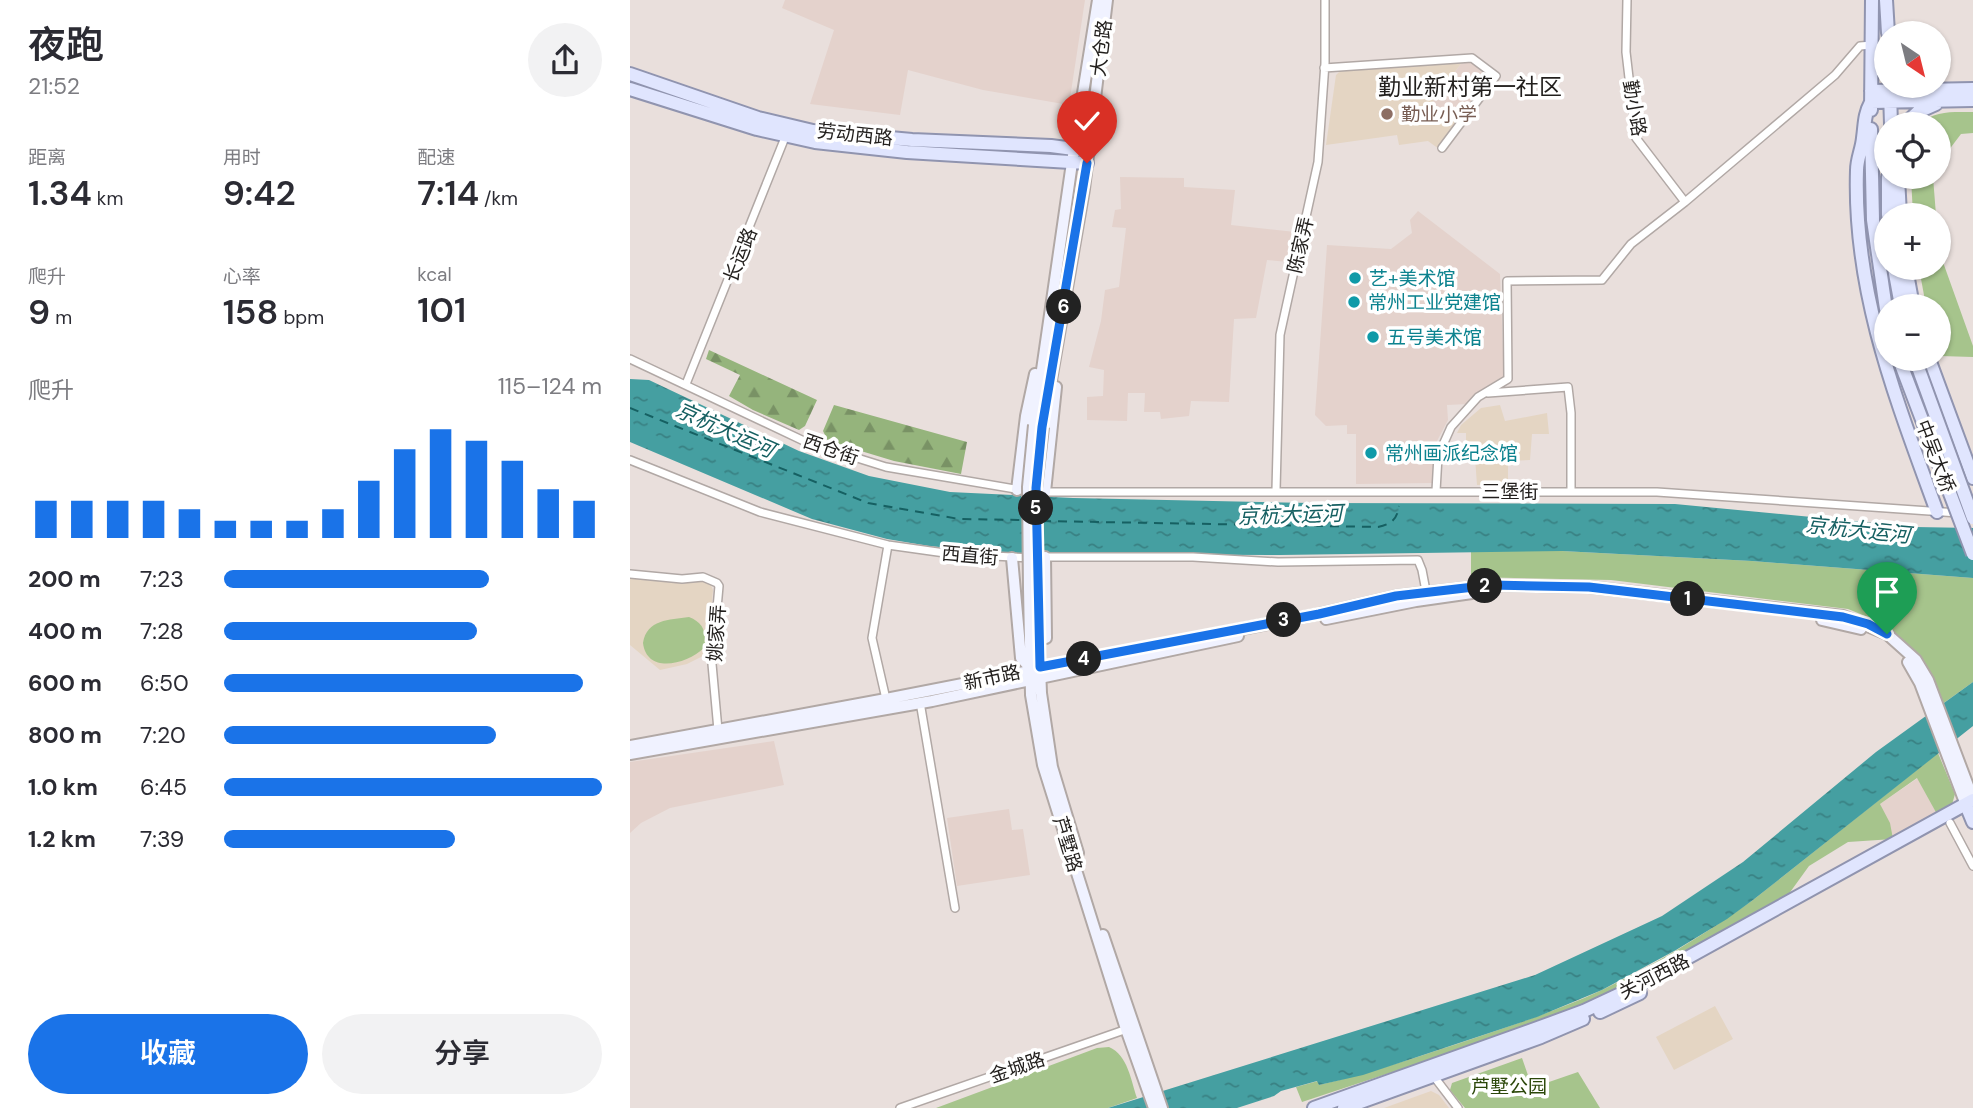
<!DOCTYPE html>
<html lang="zh">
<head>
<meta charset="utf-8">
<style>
	:root { --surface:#fff; --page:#f2f2f3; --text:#2b2b33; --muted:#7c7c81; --accent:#1a73e8 }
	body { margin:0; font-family:"DM Sans","Noto Sans SC",sans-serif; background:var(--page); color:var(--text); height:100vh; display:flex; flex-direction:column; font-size:26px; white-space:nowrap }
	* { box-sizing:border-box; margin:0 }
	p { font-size:23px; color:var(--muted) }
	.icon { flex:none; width:38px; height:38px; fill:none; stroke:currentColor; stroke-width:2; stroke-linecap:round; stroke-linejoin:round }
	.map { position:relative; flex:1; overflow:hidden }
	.sheet { display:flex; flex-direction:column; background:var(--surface); width:630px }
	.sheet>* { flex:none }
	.needle { width:46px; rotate:145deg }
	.controls { position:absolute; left:1244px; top:21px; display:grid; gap:14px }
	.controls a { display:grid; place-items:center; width:77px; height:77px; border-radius:50%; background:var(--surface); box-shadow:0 2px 5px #0004; font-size:35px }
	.pin { position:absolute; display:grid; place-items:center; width:60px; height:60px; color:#fff; margin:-72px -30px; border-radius:50% 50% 50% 0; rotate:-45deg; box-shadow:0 0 7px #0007 }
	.pin .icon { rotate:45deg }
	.km { position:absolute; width:35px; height:35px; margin:-18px; border-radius:50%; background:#222; color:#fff; font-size:19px; line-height:35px; text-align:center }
	.round { display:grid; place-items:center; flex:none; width:74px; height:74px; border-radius:37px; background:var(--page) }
	.summary { display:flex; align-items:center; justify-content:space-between; height:119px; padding:0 28px }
	h1 { font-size:38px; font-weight:600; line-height:52px }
	.figures { display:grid; grid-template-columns:repeat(3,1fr); gap:10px; height:119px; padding:7px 28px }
	.figures div { display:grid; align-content:center }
	.figures b { font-size:35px; font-weight:600 }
	.figures small { font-size:19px; font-weight:400 }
	.figures p { font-size:19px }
	.chart { height:196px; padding:14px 28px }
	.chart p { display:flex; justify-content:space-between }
	.chart svg { width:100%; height:126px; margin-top:7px; stroke:var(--accent); stroke-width:6 }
	.cta { display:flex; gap:14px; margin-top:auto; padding:14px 28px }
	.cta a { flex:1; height:80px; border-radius:42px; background:var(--accent); color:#fff; font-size:28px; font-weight:600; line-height:80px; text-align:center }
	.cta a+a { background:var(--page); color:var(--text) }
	ul { padding:0 28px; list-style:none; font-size:23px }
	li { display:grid; grid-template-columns:112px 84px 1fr; align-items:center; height:52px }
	li i { height:18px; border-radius:9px; background:var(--accent) }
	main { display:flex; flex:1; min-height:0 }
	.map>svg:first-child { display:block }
	.built { fill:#e4d2cc }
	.education { fill:#e4d5c3 }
	.medical { fill:#e5d5c3 }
	.forest { fill:url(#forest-firs) }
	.green { fill:#a6c48c }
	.water { fill:url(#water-ripples) }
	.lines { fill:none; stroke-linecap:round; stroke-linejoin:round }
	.ferry { stroke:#166062; stroke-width:2; stroke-dasharray:9 7; stroke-linecap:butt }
	.street-casing { stroke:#b1a8a5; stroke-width:10 }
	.secondary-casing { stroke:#b1a8a5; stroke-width:14 }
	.primary-casing { stroke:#9094af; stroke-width:16 }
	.street { stroke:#fff; stroke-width:7 }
	.secondary { stroke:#f0f2ff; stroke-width:10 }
	.primary { stroke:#e0e5fe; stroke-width:12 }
	.secondary-bridge-casing { stroke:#b1a8a5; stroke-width:14; stroke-linecap:butt }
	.primary-bridge-casing { stroke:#9094af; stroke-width:16; stroke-linecap:butt }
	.secondary-bridge { stroke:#f0f2ff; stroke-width:10 }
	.primary-bridge { stroke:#e0e5fe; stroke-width:12 }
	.route-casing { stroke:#fff; stroke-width:14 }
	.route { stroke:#1a73e8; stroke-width:9 }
	.education-dot { fill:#8d6e63; stroke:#fff; stroke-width:2.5 }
	.culture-dot { fill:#0f9aa8; stroke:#fff; stroke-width:2.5 }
	.labels { text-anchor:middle; stroke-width:7; stroke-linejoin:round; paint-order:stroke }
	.street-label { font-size:19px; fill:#221f1d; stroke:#fff }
	.education-label { font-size:19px; fill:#785e54; stroke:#fff; text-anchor:start }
	.culture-label { font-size:19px; fill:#0d838f; stroke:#fff; text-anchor:start }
	.park-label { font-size:19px; fill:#2c480a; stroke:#fff }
	.water-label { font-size:21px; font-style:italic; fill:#166062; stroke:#fff }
	.quarter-label { font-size:23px; fill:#221f1d; stroke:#fff }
</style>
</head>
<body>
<main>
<section class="sheet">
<div class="summary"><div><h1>夜跑</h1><p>21:52</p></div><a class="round"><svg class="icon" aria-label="share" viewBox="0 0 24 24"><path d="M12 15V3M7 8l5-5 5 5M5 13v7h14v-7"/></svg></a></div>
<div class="figures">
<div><p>距离</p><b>1.34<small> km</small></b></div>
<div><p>用时</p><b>9:42</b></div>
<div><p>配速</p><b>7:14<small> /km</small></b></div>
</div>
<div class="figures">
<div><p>爬升</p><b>9<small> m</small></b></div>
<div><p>心率</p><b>158<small> bpm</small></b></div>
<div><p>kcal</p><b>101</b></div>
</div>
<div class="chart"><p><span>爬升</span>115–124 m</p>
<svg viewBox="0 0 160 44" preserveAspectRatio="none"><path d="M5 44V31M15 44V31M25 44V31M35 44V31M45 44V34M55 44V38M65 44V38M75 44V38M85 44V34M95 44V24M105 44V13M115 44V6M125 44V10M135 44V17M145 44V27M155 44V31"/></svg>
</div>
<ul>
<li><b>200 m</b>7:23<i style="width:70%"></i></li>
<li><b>400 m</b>7:28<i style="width:67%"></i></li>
<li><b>600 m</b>6:50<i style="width:95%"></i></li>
<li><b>800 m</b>7:20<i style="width:72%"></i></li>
<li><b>1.0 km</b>6:45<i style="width:100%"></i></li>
<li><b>1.2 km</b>7:39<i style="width:61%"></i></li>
</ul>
<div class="cta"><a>收藏</a><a>分享</a></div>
</section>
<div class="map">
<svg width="1343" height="1108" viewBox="0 0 1343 1108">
	<defs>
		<pattern id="forest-firs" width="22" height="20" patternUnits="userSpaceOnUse" patternTransform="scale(1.75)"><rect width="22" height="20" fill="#95b47c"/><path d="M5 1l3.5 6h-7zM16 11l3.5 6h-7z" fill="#799265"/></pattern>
		<pattern id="water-ripples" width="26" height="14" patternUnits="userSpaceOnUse" patternTransform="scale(1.75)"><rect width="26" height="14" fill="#459fa1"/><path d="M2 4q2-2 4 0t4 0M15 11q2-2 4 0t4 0" fill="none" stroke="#398183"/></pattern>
	</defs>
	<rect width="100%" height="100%" fill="#e9dfdc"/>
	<path class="built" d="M 155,0 L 455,0 L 439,105 L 353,90 L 278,70 L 270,115 L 180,104 L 204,30 L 152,8 Z
		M 833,61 L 840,61 L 861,77 L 826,123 L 801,105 Z
		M 490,177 L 554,178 L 554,187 L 605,190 L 601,225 L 665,232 L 658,262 L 637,260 L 626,318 L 604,319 L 599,402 L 561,401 L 559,416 L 531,419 L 530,412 L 514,412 L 515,393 L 498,393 L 497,421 L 457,420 L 457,397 L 473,396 L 474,370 L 459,367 L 471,321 L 475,290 L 489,287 L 496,228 L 482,227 L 485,210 L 491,209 Z
		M 788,211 L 870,274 L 874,379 L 838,404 L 817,405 L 818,420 L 807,441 L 803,483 L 726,484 L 726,434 L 717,434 L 717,425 L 696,426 L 685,415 L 697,245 L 761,249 L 782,233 L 780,220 Z
		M 144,741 L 154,785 L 40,808 L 11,823 L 0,833 L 0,762 Z
		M 1288,778 L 1308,816 L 1263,839 L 1250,804 Z
		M 379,809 L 382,830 L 393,829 L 400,875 L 327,886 L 317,818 Z"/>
	<path class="education" d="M 833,61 L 801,104 L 826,123 L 809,149 L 798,141 L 769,145 L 767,135 L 696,145 L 706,75 L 711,70 Z
		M 870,405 L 875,421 L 917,413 L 919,434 L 902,434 L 900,460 L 878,461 L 878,484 L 847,485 L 844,444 L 836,442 L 836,433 L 827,433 L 831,425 L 851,408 Z
		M 0,575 L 72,578 L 80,583 L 83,590 L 77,654 L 57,664 L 30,670 L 0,645 Z
		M 1085,1006 L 1103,1039 L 1044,1070 L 1026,1037 Z"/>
	<path class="medical" d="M 801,1091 L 809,1095 L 819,1108 L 754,1108 Z"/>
	<path class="forest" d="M 79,350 L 187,400 L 175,426 L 169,430 L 123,410 L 99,396 L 110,375 L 76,359 Z
		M 204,405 L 337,442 L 331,474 L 264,461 L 198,441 L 193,431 Z"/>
	<path class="green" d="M 1343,112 L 1343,133 L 1331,134 L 1309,163 L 1309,124 L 1290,124 C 1304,110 1325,112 1343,112 Z
		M 1281,177 L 1303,177 L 1306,215 L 1283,215 Z
		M 1309,251 L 1343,346 L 1343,357 L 1310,356 L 1309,306 L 1296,306 L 1289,268 L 1309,268 Z
		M 841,551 L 932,551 L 1122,561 L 1343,578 L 1343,682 L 1311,705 L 1267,637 L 1245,620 L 1218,609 L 981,580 L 841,577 Z
		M 59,617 C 74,623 77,633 74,648 C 57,664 17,675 13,643 C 17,619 39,620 59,617 Z
		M 1308,753 L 1325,794 L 1321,808 L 1308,816 L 1287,778 L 1250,804 L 1260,823 L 1263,839 L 1218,842 L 1179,866 L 1153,902 L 1017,975 L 949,1007 L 847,1044 L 672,1102 L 666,1087 L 688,1081 L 689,1085 C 736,1074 781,1059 827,1044 C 876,1027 925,1012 972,990 C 1024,965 1076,934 1123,900 Z
		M 479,1047 C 498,1055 501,1081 507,1098 L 478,1108 L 306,1108 L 467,1048 Z
		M 892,1058 L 901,1084 L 919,1082 L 948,1072 L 970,1108 L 835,1108 L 820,1090 L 822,1083 Z"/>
	<path class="water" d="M 0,379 L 19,380 L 169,451 L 239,476 L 320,492 L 443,498 L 681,503 L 1045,504 L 1285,527 L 1343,528 L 1343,578 L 1122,561 L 932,551 L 650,555 L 383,554 L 299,546 L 257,539 L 182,519 L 0,442 Z
		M 1343,682 L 1343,726 L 1123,900 L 1097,919 L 1046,950 L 972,990 L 907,1017 L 733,1075 L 689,1085 L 687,1081 L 651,1091 L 644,1096 L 607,1108 L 478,1108 L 905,975 L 1032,916 L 1113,862 L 1246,752 Z"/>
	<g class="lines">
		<path class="ferry" d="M 0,408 L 238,503 L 329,519 L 392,520
			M 412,521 L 748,527 C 761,524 767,520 769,506"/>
		<defs>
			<path id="street" d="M 997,0 L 996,52 L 1006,138 L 1055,202
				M 694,68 L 842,58 L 866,76 L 812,148
				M 0,359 L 176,442 L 256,467 L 391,490
				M 56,384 L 156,135
				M 858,393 L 938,387 L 941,413 L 941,492
				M 0,460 L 130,512 L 258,545 L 322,554 L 401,558
				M 646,490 L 650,335 L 688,162 L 695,63 L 695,0
				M 806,491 L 808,456 L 821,427 L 848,397 L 878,379 L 877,281 L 972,280 L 1001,244 L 1055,202 L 1205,75 L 1230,46 L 1242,45
				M 413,492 L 1027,492 L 1328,513
				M 413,557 L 563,557 L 648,562 L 788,560 L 792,570 L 796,591
				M 0,574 L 52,579 L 73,577 L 87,583 L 89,586 L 82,664 L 88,730
				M 256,699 L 242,638 L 258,545
				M 290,702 L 325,908
				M 1320,823 L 1343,866
				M 802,1074 L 828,1108
				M 270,1108 L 497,1029"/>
			<path id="secondary" d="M 404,425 L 444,149 L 468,0
				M 413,427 L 454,189 L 477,0
				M 387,490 L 396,416 L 405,374
				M 415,492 L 426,387
				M 415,557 L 416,638
				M 382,558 L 391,658 L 401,669
				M 407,587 L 411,693 L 422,767 L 448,853
				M 399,588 L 401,695 L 413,765 L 496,1029 L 524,1108
				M 696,619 L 786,601 L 842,593
				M 1192,620 L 1231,629
				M 1278,662 L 1290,683 L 1336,805
				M 0,746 L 256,699 L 689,614 L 766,596 L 861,585 L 959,587 L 1213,616 L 1257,634 L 1286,660 L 1298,680 L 1343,799
				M 0,754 L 302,701 L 608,636
				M 473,935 L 532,1108"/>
			<path id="primary" d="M 1256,0 L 1258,33
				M 0,74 L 128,118 L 183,131 L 282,140 L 421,146 L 459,151
				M 0,89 L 127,129 L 185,142 L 277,152 L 457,163
				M 1241,91 L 1343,89
				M 1260,93 L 1261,124
				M 1241,102 C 1234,115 1235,124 1233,138 C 1232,149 1227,159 1227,170 C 1223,292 1266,399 1307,512
				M 1241,102 L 1343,100
				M 1241,110 L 1242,0
				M 1275,124 L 1288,112 L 1306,104
				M 1241,129 L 1243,220 L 1256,309
				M 1258,177 L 1258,215
				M 1268,177 L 1270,215
				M 1264,268 L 1271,306
				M 1276,268 L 1283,306
				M 1299,359 L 1343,478
				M 1336,805 L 1343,822
				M 970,1012 L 1010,993
				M 684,1108 L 905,1029 L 954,1011 L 999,990 L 1343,800
				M 714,1108 L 911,1037 L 953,1019"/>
		</defs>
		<use href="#street" class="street-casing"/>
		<use href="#secondary" class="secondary-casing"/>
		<use href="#primary" class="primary-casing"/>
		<use href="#street" class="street"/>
		<use href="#secondary" class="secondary"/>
		<use href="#primary" class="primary"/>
		<defs>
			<path id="secondary-bridge" d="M 407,587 L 406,488 L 413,427
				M 399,588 L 398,487 L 404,425"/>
			<path id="primary-bridge" d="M 1269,359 L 1343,554
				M 1285,359 L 1343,518"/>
		</defs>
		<use href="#secondary-bridge" class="secondary-bridge-casing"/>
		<use href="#primary-bridge" class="primary-bridge-casing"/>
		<use href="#secondary-bridge" class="secondary-bridge"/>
		<use href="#primary-bridge" class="primary-bridge"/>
	</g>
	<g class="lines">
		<defs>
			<path id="route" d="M 457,163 L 412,427 L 406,488 L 410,667 L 689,614 L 766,596 L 861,585 L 959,587 L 1213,617 L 1238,624 L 1257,634"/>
		</defs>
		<use href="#route" class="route-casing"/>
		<use href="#route" class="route"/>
	</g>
	<circle class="education-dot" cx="757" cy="114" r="7"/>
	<g class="culture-dot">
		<circle cx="725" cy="278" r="7"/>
		<circle cx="724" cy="302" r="7"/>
		<circle cx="743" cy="337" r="7"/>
		<circle cx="741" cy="453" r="7"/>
	</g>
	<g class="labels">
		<g class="street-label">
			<text transform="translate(471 48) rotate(-83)" y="7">大仓路</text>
			<text transform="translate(1005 108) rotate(80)" y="7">勤小路</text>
			<text transform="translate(225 134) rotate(6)" y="7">劳动西路</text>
			<text transform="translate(670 245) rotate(-77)" y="7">陈家弄</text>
			<text transform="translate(110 255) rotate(-68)" y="7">长运路</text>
			<text transform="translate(201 449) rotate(19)" y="7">西仓街</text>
			<text transform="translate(1306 456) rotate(69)" y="7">中吴大桥</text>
			<text x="880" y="498">三堡街</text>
			<text transform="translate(340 555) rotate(5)" y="7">西直街</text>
			<text transform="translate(86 633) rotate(-86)" y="7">姚家弄</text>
			<text transform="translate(362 677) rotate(-12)" y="7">新市路</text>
			<text transform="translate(438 844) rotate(73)" y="7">芦墅路</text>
			<text transform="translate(1024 976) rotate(-27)" y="7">关河西路</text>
			<text transform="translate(387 1067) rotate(-19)" y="7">金城路</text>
		</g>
		<g class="education-label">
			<text x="771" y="121">勤业小学</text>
		</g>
		<g class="culture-label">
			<text x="739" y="285">艺+美术馆</text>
			<text x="738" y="309">常州工业党建馆</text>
			<text x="757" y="344">五号美术馆</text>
			<text x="755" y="460">常州画派纪念馆</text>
		</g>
		<g class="park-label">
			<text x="879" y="1093">芦墅公园</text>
		</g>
		<g class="water-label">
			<text transform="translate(95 430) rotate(24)" y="7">京杭大运河</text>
			<text transform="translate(660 515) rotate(-2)" y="7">京杭大运河</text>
			<text transform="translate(1228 530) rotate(6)" y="7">京杭大运河</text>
		</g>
		<g class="quarter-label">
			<text x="840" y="95">勤业新村第一社区</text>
		</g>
	</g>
</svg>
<div class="controls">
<a><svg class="needle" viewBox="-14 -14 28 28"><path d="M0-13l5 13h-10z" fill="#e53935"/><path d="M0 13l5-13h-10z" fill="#7c7c81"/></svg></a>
<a><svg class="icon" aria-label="locate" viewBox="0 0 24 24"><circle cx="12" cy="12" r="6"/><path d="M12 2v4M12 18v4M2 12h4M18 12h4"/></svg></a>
<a>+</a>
<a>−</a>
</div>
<div class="pin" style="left:1257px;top:634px;background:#1e9e55"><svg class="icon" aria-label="arrive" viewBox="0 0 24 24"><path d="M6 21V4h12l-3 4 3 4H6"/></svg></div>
<div class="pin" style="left:457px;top:163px;background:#d93025"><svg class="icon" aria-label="check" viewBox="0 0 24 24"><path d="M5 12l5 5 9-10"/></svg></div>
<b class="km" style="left:1058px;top:599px">1</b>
<b class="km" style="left:855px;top:586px">2</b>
<b class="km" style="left:654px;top:620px">3</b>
<b class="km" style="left:454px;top:659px">4</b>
<b class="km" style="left:406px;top:508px">5</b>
<b class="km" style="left:434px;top:307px">6</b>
</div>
</main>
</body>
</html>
